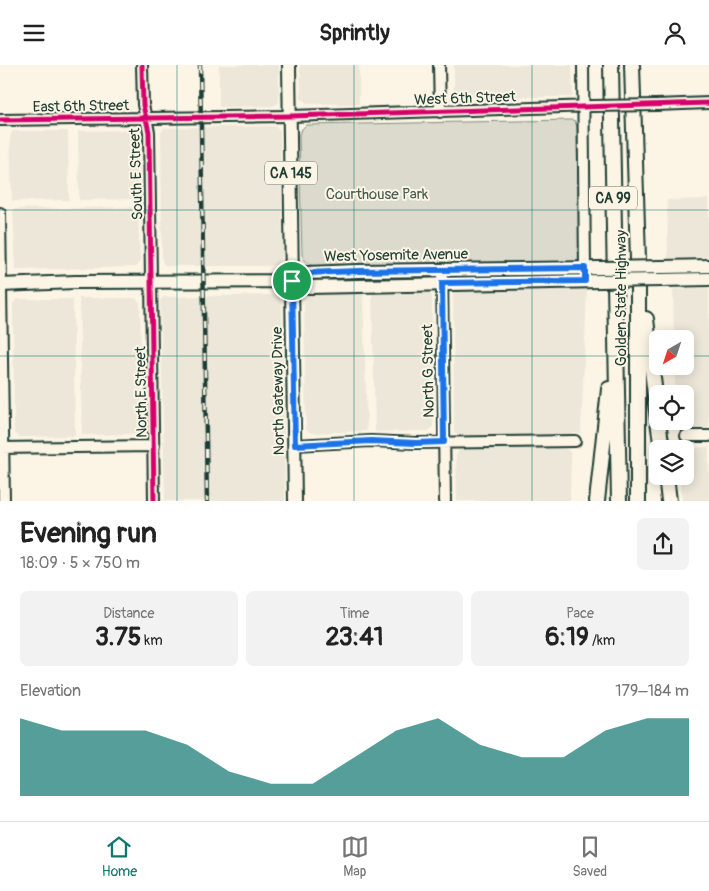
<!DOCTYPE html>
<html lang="en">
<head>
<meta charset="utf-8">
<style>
	:root { --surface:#fff; --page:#f2f2f2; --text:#222; --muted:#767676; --line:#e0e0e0; --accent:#0f766e }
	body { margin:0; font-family:Pangolin,sans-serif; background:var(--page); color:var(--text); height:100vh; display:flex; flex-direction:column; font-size:19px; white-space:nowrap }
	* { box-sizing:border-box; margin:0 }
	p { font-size:16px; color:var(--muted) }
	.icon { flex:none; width:28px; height:28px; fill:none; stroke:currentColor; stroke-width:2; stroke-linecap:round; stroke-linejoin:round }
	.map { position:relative; height:436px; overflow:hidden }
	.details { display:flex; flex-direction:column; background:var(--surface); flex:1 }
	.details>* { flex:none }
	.needle { width:32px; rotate:219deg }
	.tools { position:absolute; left:649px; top:265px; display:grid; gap:10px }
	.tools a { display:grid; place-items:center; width:45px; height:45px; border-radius:8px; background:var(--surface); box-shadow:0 2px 12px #0003; font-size:25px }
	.pin { position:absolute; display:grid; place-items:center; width:42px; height:42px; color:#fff; margin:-21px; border:2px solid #fff; border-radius:50%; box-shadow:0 1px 5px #0007 }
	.round { display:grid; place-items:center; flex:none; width:52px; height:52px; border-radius:8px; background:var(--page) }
	.overview { display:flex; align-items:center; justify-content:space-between; height:85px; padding:0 20px }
	h1 { font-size:28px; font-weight:800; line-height:38px }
	.stats { display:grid; grid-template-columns:repeat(3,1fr); gap:8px; height:85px; padding:5px 20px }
	.stats div { display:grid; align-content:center; border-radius:8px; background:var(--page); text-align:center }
	.stats b { font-size:25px; font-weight:800 }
	.stats small { font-size:14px; font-weight:400 }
	.stats p { font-size:14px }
	.chart { height:140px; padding:10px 20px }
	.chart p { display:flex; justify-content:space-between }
	.chart svg { width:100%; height:90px; margin-top:5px; fill:var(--accent); opacity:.7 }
	header { display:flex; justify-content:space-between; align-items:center; height:65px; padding:0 20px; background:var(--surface); font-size:22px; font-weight:800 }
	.tab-bar { display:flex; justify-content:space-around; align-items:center; height:70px; border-top:1px solid var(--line); background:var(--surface); font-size:14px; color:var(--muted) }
	.tab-bar a { display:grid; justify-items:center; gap:2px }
	.tab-bar .on { color:var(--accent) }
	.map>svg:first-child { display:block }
	.built { fill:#ece7d8 }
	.green { fill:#dcdacc; stroke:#7e8c80 }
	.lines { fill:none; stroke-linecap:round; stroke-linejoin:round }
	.minor-casing { stroke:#1f3d34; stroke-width:14 }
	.major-casing { stroke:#1f3d34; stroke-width:16 }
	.highway-casing { stroke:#1f3d34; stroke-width:18 }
	.minor { stroke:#fcf5e5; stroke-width:10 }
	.major { stroke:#fcf5e5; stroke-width:12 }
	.highway { stroke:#fcf5e5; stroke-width:14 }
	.rail-casing { stroke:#1f3d34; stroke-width:4.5 }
	.rail { stroke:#fcf5e5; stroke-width:2.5; stroke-dasharray:8; stroke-linecap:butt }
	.minor-bridge-casing { stroke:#1f3d34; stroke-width:14; stroke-linecap:butt }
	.major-bridge-casing { stroke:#1f3d34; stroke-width:16; stroke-linecap:butt }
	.minor-bridge { stroke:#fcf5e5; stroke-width:10 }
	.major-bridge { stroke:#fcf5e5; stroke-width:12 }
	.cycleway-casing { stroke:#fcf5e5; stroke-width:8 }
	.cycleway { stroke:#d6006c; stroke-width:5 }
	.route-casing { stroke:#fff; stroke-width:10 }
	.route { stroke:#1a73e8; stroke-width:6 }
	.grid { fill:none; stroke:#0f766e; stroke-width:1; stroke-opacity:0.55 }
	.labels { text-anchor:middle; stroke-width:4; stroke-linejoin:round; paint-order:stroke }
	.shield { fill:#fcf5e5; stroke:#617469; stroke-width:1 }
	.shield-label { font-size:14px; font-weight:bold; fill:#1f3d34 }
	.street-label { font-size:15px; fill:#1f3d34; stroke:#fcf5e5 }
	.park-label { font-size:15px; fill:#455c52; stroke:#fcf5e5 }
</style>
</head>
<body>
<header><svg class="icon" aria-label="menu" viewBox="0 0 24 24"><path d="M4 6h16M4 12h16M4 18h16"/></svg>Sprintly<svg class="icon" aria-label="person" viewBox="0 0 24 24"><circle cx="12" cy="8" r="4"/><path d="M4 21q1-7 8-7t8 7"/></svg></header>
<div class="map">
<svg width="709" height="436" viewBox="0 0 709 436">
	<rect width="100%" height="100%" fill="#fcf5e5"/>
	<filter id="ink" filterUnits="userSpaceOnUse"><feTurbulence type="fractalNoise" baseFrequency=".02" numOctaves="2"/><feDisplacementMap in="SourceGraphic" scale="10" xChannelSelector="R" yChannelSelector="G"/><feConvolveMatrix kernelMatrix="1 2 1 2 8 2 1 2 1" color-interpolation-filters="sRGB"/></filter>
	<g filter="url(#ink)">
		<path class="built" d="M 219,0 L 279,0 L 279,38 L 273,41 L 219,42 Z
			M 300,0 L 359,0 L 359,39 L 308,39 L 301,33 Z
			M 454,0 L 572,0 L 573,32 L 454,32 Z
			M 275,61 L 280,66 L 283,190 L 278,198 L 271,201 L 166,201 L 162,197 L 161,68 L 164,63 Z
			M 133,65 L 136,69 L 138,134 L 79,135 L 78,66 Z
			M 13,66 L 68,66 L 69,135 L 12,136 L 10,71 Z
			M 709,134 L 709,192 L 668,193 L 667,135 Z
			M 138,142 L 140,198 L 136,202 L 16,205 L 13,144 Z
			M 587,223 L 581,368 L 572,368 L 569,371 L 458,370 L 454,367 L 453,230 L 457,225 Z
			M 709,223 L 709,363 L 676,364 L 676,356 L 685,356 L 685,329 L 675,329 L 675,301 L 685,301 L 685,274 L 674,274 L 673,224 Z
			M 363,227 L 367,366 L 311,368 L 306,364 L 304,239 L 306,235 L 313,228 Z
			M 372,227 L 428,227 L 432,231 L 433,362 L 429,366 L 375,367 Z
			M 273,230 L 279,232 L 282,238 L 285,436 L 165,436 L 160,236 L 163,232 Z
			M 79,233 L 135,233 L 140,237 L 142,365 L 138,369 L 82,370 Z
			M 17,234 L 73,234 L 75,371 L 19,372 L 14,367 L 13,239 Z
			M 563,382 L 568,385 L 571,390 L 570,436 L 457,436 L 456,391 L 459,385 Z
			M 709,382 L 709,436 L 682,436 L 681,411 L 685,411 L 685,384 L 679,383 Z"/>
		<path class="green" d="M 572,55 L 575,56 L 577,62 L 579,192 L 575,197 L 315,201 C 308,200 305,196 302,190 L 299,70 L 300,66 L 306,60 Z"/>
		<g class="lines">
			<defs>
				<path id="minor" d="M 142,0 L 143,40 L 149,67 L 154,436
					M 439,0 L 440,47
					M 583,0 L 585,203
					M 656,40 L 709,38
					M 0,55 L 291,51 L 593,41
					M 0,148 L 4,436
					M 442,212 L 445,436
					M 686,371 L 709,371
					M 295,380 L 371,376 L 416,378 L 575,376
					M 0,383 L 154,381"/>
				<path id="major" d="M 289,0 L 295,436
					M 662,202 L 709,201
					M 662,215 L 709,214
					M 292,216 L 307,208 L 358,206 L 601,203
					M 0,220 L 75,217 L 292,216 L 309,222 L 601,216"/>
				<path id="highway" d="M 611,0 L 619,436
					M 632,0 L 638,194 L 638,436
					M 646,254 L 658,355
					M 658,356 L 662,384
					M 666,411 L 669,436
					M 597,436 L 609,324"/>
			</defs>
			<use href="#minor" class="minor-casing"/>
			<use href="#major" class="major-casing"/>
			<use href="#highway" class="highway-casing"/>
			<use href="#minor" class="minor"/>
			<use href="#major" class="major"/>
			<use href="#highway" class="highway"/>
			<defs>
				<path id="rail" d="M 200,0 L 207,436"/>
			</defs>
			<use href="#rail" class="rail-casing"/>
			<use href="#rail" class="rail"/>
			<defs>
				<path id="minor-bridge" d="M 593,41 L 656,40"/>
				<path id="major-bridge" d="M 601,203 L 662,202
					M 601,216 L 662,215"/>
			</defs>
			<use href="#minor-bridge" class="minor-bridge-casing"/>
			<use href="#major-bridge" class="major-bridge-casing"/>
			<use href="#minor-bridge" class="minor-bridge"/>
			<use href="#major-bridge" class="major-bridge"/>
			<defs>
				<path id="cycleway" d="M 142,0 L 143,40 L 149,67 L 154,436
					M 0,55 L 291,51 L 709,38"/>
			</defs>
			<use href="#cycleway" class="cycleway-casing"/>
			<use href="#cycleway" class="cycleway"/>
		</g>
	</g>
	<g class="lines" filter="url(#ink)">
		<defs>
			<path id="route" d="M 585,203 L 585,216 L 442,218 L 444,377 L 416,378 L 371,376 L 295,380 L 292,216 L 307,208 L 358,206 Z"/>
		</defs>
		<use href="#route" class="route-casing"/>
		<use href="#route" class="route"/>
	</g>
	<path class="grid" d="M 177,0 L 177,436M 354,0 L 354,436M 532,0 L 532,436M 0,145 L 709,145M 0,291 L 658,291M 685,291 L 709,291"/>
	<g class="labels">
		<g class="shield">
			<rect x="265" y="96.5" width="52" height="23" rx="4"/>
			<rect x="589" y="121.5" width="48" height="23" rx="4"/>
		</g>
		<g class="shield-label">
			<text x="291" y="113">CA 145</text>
			<text x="613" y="138">CA 99</text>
		</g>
		<g class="street-label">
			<text transform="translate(465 33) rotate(-2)" y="5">West 6th Street</text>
			<text transform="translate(81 41) rotate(-1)" y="5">East 6th Street</text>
			<text transform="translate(136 109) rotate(-92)" y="5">South E Street</text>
			<text transform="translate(396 190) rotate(-1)" y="5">West Yosemite Avenue</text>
			<text transform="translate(621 233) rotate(-90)" y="5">Golden State Highway</text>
			<text transform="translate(428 306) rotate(-91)" y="5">North G Street</text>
			<text transform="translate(278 326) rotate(-91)" y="5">North Gateway Drive</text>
			<text transform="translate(141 327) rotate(-91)" y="5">North E Street</text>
		</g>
		<g class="park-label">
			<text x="377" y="134">Courthouse Park</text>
		</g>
	</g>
</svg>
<div class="tools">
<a><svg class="needle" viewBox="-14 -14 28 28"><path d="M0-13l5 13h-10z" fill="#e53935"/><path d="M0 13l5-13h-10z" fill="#767676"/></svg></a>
<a><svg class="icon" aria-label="locate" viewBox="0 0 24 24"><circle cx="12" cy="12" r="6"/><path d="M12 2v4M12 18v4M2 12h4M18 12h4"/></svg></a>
<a><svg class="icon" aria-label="layers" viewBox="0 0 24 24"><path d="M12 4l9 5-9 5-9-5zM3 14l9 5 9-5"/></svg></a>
</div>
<div class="pin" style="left:292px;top:216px;background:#1e9e55"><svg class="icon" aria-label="arrive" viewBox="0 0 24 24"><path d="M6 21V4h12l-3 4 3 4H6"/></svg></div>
</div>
<section class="details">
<div class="overview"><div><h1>Evening run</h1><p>18:09 · 5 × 750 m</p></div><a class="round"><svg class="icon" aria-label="share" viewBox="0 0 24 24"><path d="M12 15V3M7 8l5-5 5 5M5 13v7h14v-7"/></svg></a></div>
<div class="stats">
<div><p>Distance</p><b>3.75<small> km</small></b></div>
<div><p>Time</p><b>23:41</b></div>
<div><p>Pace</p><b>6:19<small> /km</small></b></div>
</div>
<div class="chart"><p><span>Elevation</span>179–184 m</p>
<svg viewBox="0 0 160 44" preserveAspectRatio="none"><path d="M0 44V6L10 12L20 12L30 12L40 19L50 32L60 38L70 38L80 25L90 12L100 6L110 19L120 25L130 25L140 12L150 6L160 6V44z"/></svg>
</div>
</section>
<nav class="tab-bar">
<a class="on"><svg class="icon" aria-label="home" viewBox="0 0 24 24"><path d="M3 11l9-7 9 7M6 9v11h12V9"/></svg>Home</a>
<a><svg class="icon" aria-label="map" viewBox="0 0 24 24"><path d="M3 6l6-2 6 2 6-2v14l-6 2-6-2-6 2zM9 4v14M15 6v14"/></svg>Map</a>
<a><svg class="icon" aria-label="saved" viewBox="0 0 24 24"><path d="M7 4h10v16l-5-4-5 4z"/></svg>Saved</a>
</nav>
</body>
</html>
